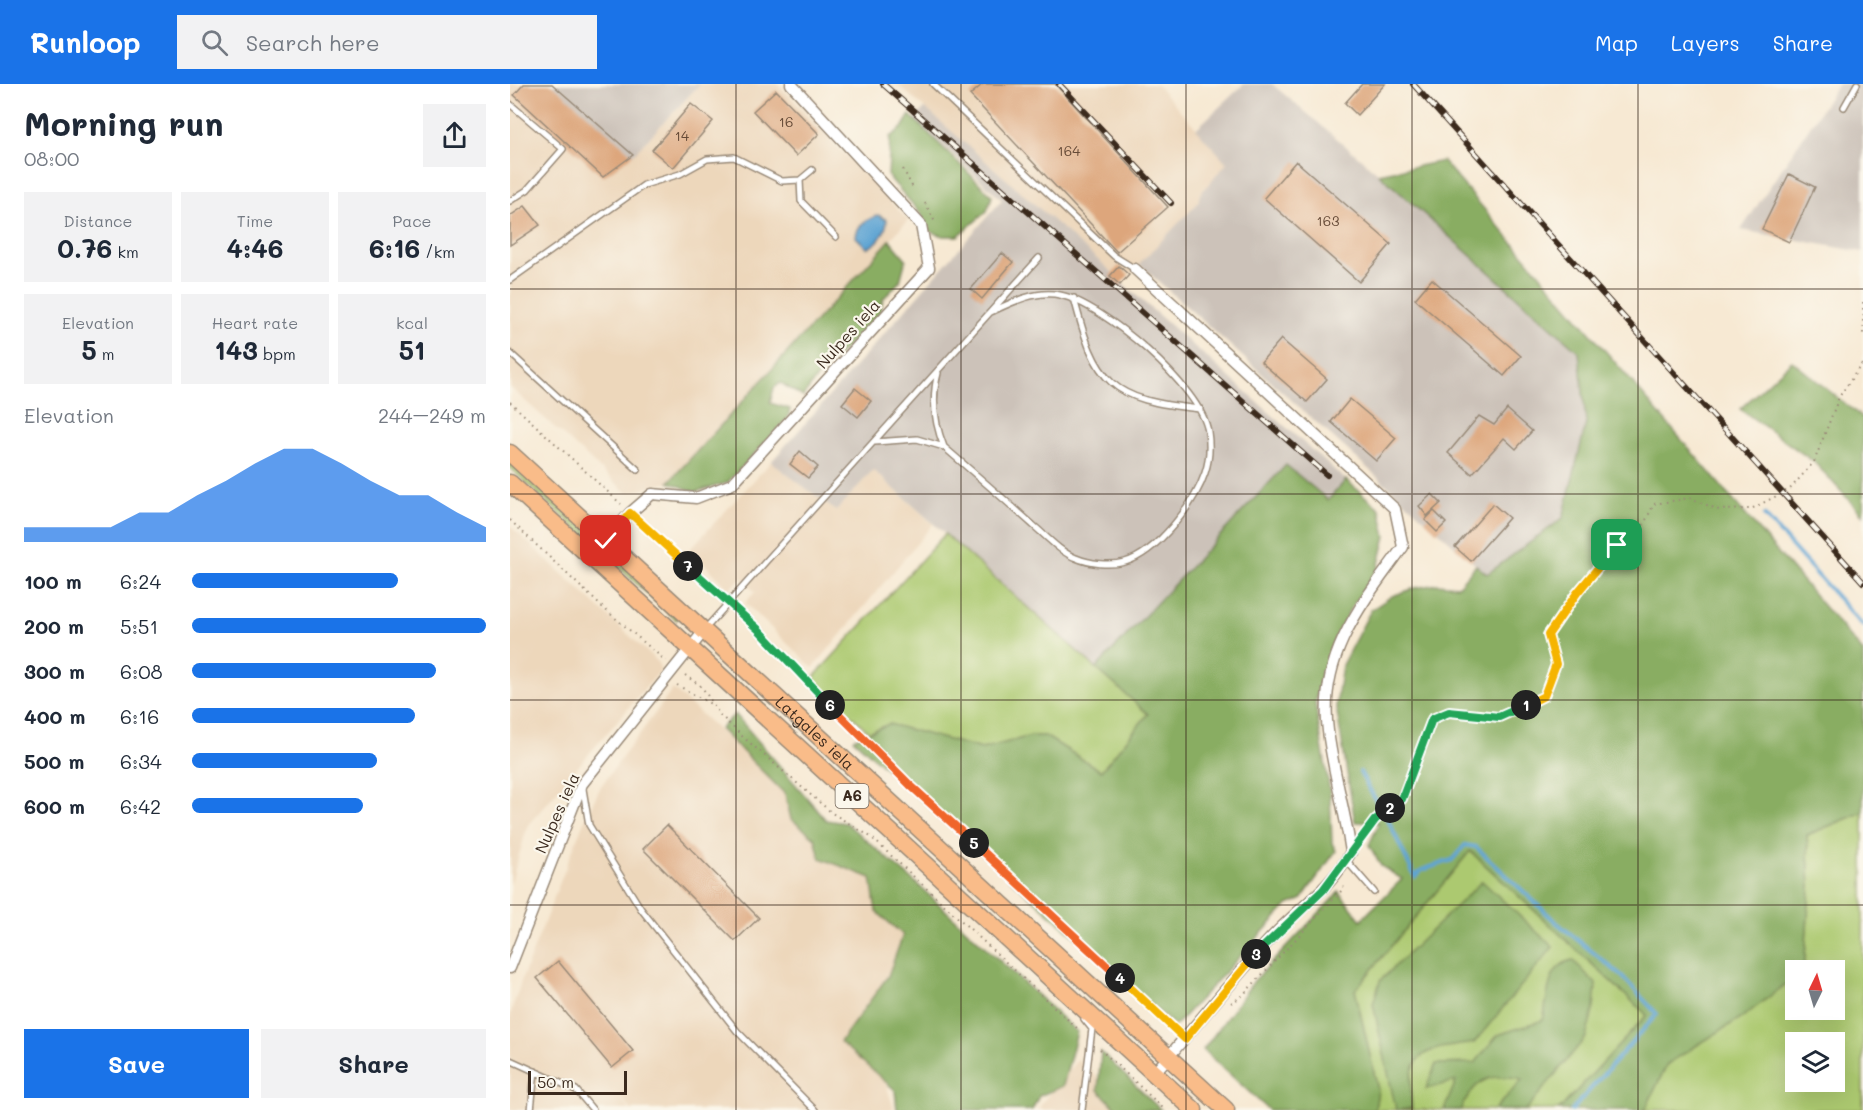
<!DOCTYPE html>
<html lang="en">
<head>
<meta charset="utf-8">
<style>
	:root { --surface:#fff; --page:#f2f2f3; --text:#1f2937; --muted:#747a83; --accent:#1a73e8 }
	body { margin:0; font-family:Mali,sans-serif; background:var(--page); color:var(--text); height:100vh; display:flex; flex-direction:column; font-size:22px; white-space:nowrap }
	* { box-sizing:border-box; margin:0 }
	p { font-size:20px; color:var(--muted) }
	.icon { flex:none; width:33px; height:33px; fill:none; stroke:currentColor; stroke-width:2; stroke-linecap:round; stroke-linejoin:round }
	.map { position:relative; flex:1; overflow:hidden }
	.drawer { display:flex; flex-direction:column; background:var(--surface); width:510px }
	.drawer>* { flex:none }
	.needle { width:39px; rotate:5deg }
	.fabs { position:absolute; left:1275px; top:876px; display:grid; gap:12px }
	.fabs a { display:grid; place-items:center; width:60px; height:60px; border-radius:0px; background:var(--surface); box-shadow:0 6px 24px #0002; font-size:30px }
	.scale { position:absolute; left:18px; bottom:15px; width:99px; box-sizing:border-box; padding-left:6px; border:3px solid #3b2a1e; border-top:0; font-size:16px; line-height:21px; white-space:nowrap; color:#3b2a1e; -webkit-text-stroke:4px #fbf7ec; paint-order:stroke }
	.pin { position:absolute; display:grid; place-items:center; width:51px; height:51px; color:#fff; margin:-26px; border-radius:12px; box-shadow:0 3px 9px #0006 }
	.km { position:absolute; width:30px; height:30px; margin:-15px; border-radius:50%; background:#222; color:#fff; font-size:16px; line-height:30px; text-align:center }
	.round { display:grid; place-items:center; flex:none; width:63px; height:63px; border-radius:0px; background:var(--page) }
	.headline { display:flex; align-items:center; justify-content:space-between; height:102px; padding:0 24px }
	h1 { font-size:33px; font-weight:700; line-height:45px }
	.metrics { display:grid; grid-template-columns:repeat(3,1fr); gap:9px; height:102px; padding:6px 24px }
	.metrics div { display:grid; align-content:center; border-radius:0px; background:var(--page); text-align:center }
	.metrics b { font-size:26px; font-weight:700 }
	.metrics small { font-size:16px; font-weight:400 }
	.metrics p { font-size:16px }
	.chart { height:168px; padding:12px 24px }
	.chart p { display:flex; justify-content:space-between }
	.chart svg { width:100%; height:108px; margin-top:6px; fill:var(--accent); opacity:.7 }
	.primary-button { display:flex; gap:12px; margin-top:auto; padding:12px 24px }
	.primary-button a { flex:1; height:69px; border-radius:0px; background:var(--accent); color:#fff; font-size:24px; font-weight:700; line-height:69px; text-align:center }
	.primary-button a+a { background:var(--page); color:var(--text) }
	ul { padding:0 24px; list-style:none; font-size:20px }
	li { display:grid; grid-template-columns:96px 72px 1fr; align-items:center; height:45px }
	li i { height:15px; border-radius:8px; background:var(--accent) }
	header { display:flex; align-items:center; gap:36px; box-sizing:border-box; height:84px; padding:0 30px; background:var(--accent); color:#fff }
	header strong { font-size:28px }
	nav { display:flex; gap:33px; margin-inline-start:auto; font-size:21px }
	.search { width:420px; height:54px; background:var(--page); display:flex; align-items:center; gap:15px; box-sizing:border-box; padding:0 21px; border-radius:0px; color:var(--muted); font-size:22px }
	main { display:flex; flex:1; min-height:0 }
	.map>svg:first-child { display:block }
	.built { fill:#edd7bb }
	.industrial { fill:#ccc2b9 }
	.green { fill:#acc970; stroke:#747a47; stroke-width:1.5; fill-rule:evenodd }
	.forest { fill:#89ad62; stroke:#626c40; stroke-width:1.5 }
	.water { fill:#5ea4d3; stroke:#4c6778; stroke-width:1.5 }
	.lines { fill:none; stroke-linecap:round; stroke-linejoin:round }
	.stream { stroke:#5ea4d3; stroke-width:4 }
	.building { fill:#dda67c }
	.service-casing { stroke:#998a78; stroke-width:8 }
	.minor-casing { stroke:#998a78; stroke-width:13 }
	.trunk-casing { stroke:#998a78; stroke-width:19 }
	.path { stroke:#998a78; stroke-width:2; stroke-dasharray:1.5 4.5; stroke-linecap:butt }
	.service { stroke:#fff; stroke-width:5 }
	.minor { stroke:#fff; stroke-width:10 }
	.trunk { stroke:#f9bc89; stroke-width:16 }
	.rail-casing { stroke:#3b2a1e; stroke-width:6 }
	.rail { stroke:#fbf7ec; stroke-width:4; stroke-dasharray:11; stroke-linecap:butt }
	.split-1-casing { stroke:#fff; stroke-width:12 }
	.split-2-casing { stroke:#fff; stroke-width:12 }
	.split-3-casing { stroke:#fff; stroke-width:12 }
	.split-4-casing { stroke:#fff; stroke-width:12 }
	.split-5-casing { stroke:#fff; stroke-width:12 }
	.split-6-casing { stroke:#fff; stroke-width:12 }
	.split-7-casing { stroke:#fff; stroke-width:12 }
	.split-8-casing { stroke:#fff; stroke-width:12 }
	.split-1 { stroke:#f5b400; stroke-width:8 }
	.split-2 { stroke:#22a559; stroke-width:8 }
	.split-3 { stroke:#22a559; stroke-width:8 }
	.split-4 { stroke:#f5b400; stroke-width:8 }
	.split-5 { stroke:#f0652b; stroke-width:8 }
	.split-6 { stroke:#f0652b; stroke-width:8 }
	.split-7 { stroke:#22a559; stroke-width:8 }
	.split-8 { stroke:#f5b400; stroke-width:8 }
	.grid { fill:none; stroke:#3b2a1e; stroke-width:1.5; stroke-opacity:0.55 }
	.labels { text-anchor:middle; stroke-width:4.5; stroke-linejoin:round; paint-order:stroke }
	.number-label { font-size:14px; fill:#644936 }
	.shield { fill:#fbf7ec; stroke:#75685c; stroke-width:1.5 }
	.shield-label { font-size:15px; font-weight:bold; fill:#3b2a1e }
	.street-label { font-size:16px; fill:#3b2a1e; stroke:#fbf7ec }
</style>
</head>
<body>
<header>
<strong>Runloop</strong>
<div class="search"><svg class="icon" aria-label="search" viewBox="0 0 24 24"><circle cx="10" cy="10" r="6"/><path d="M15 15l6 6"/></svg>Search here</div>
<nav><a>Map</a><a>Layers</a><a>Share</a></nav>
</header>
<main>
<section class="drawer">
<div class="headline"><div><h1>Morning run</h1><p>08:00</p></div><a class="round"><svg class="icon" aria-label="share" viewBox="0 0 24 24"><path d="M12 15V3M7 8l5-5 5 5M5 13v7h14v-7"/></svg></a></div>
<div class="metrics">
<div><p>Distance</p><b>0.76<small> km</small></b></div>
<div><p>Time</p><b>4:46</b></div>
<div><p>Pace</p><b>6:16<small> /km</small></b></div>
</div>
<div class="metrics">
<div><p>Elevation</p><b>5<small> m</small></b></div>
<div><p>Heart rate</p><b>143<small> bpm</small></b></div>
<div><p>kcal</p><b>51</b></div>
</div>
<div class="chart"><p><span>Elevation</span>244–249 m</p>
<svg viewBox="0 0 160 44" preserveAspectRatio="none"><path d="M0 44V38L10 38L20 38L30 38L40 32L50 32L60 25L70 19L80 12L90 6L100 6L110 12L120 19L130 25L140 25L150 32L160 38V44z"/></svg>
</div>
<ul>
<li><b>100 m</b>6:24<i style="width:70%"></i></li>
<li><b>200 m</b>5:51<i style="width:100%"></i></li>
<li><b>300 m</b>6:08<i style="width:83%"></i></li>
<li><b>400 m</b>6:16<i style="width:76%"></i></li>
<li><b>500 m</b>6:34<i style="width:63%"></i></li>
<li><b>600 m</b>6:42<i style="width:58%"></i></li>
</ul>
<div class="primary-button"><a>Save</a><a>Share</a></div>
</section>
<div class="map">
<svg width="1353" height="1026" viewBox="0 0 1353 1026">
	<rect width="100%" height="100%" fill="#fbf7ec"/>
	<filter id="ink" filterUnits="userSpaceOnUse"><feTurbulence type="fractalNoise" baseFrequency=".0167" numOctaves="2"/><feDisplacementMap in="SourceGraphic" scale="12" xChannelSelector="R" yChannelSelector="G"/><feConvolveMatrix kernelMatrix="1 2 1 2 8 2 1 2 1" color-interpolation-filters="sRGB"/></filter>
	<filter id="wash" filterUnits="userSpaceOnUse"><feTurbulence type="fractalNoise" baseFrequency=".008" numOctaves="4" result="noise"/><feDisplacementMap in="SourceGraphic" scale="24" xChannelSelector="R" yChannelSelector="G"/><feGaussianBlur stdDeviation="1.35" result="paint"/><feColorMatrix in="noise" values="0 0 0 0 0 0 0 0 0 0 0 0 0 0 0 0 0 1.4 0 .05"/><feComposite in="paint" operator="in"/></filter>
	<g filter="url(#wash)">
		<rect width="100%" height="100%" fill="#f7e9d3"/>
		<path class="built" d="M 0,0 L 42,0 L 123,71 L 190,0 L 268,0 L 398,136 L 159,398 L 117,409 L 0,303 Z
			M 387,0 L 646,0 L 718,79 L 690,110 L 688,119 L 610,201 L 603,189 Z
			M 261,378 L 326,427 L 363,386 L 423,440 L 303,584 L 235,519 L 245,508 L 232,494 L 219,505 L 180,465 Z
			M 0,442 L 147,577 L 151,586 L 18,741 L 0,801 Z
			M 163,605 L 411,828 L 355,932 L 384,1026 L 121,1026 L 102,1004 L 119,1026 L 0,1026 L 0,931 L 12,895 L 72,742 L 91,702 Z
			M 568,975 L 621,1026 L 528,1026 L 535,1015 Z"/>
		<path class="industrial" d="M 42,0 L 190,0 L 123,71 Z
			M 734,0 L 762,0 L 869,90 L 1069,268 L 1076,339 L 1053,434 L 976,490 L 629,180 L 688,119 L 690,110 L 717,79 L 686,45 Z
			M 1328,0 L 1353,0 L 1353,168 L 1231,146 Z
			M 415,24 L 603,189 L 610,201 L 612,199 L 836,396 L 818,416 L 776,381 L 586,584 L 363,386 L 326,427 L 261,378 L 492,116 L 404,35 Z"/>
		<path class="green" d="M 0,373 L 171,531 L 166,536 L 0,384 Z
			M 435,450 L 638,630 L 591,687 L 535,652 L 521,652 L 472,665 L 379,640 L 359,648 L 302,595 Z
			M 1353,728 L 1353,1026 L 1135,1026 L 1157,980 L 1234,932 L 1285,893 L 1286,926 L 1324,926 L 1324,886 L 1294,886 L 1300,804 L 1297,751 ZM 1286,958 L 1324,958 L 1324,998 L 1286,998 Z
			M 960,767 L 1137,931 L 1049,1026 L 865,1026 L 868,1006 L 845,906 Z"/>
		<path class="forest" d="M 400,31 L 482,112 L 477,127 L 448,152 L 433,152 L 418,147 L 410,129 L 378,92 L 380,53 L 392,44 Z
			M 933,77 L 1353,568 L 1353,728 L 1297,751 L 1300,804 L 1294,886 L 1286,886 L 1285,893 L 1234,932 L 1157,980 L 1135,1026 L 1049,1026 L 1137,931 L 960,767 L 845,906 L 868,1006 L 865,1026 L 759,1026 L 693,966 L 744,897 L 829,808 L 851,836 L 892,795 L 871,782 L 859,761 L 869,739 L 845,738 L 826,622 L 832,581 L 861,526 L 882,512 L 905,504 L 927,500 L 948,502 L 966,481 L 977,490 L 1053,434 L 1076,339 L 1069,268 L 869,90 Z
			M 380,156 L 396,175 L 390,197 L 373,215 L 369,232 L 310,289 L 293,313 L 271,299 L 264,304 L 260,319 L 280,325 L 278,334 L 217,399 L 185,408 L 159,398 Z
			M 1282,277 L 1353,334 L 1353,431 L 1304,378 L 1230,325 Z
			M 776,381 L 818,416 L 836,396 L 870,425 L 876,452 L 868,484 L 839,527 L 817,574 L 805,619 L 820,708 L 822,759 L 826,767 L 791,816 L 778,821 L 665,942 L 343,655 L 379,640 L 472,665 L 521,652 L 535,652 L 591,687 L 638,630 L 586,584 Z
			M 225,630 L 316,736 L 336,739 L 405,798 L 567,948 L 553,1002 L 529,1012 L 522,1026 L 387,1026 L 385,1006 L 330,958 L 378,892 L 393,851 L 366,827 L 361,794 L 310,774 L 305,754 L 281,735 L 275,710 L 210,645 Z
			M 972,797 L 1043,863 L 964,959 C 912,966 896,966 902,1024 L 886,1026 L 863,920 L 870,897 Z
			M 1063,876 L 1086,900 L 1084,923 L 1076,953 L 1016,1026 L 984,1026 L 1013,995 C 978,988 966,995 950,1026 L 934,1026 L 946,997 L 916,1005 L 926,980 L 965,979 L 988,951 L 1033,936 C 1038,914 1036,881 1063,876 Z
			M 591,968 L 651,1026 L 608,1026 L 588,1006 Z"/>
		<path class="water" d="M 368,131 L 377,136 C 376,148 369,160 357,164 L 346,153 C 347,140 357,136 368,131 Z"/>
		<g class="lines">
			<path class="stream" d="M 1254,431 L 1353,542
				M 850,688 L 870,724
				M 877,734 L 905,793 L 912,786 L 942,776 L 955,761 L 966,763 L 1046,838 L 1112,892 L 1147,930 L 1062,1026"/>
		</g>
		<g id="blocks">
			<path class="building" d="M 14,0 L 42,0 L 123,71 L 93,93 L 4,11 Z
				M 473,0 L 545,0 L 658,123 L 607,168 L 460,11 Z
				M 852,0 L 875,0 L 847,31 L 835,19 Z
				M 266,6 L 309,50 L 286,72 L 243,27 Z
				M 181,20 L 203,37 L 163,84 L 142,66 Z
				M 786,77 L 881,160 L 849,198 L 754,114 Z
				M 1279,90 L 1305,103 L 1279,158 L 1252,145 Z
				M 15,122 L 30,141 L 0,161 L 0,132 Z
				M 492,169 L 503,178 L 472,215 L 461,205 Z
				M 609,182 L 619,191 L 610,201 L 600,192 Z
				M 922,195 L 1011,272 L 994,292 L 905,215 Z
				M 771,255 L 817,295 L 797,318 L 751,278 Z
				M 345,304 L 361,317 L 348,333 L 332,320 Z
				M 840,315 L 886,354 L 866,377 L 821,338 Z
				M 997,325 L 1022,347 L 1006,365 L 994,354 L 962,390 L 938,369 L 969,332 L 984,341 Z
				M 290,367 L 308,383 L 298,394 L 280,380 Z
				M 922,410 L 931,419 L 917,432 L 909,422 Z
				M 983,420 L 999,434 L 961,477 L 945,463 Z
				M 924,427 L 936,439 L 927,448 L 915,436 Z
				M 157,741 L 249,834 L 225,857 L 133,765 Z
				M 48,877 L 123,967 L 102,984 L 27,894 Z"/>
		</g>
	</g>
	<g filter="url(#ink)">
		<use href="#blocks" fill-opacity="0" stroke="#998a78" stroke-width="1.5"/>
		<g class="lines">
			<defs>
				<path id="service" d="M 423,0 L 604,172 L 625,185
					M 0,20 L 53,65 L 17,106 L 0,117
					M 1334,23 L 1347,0
					M 290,96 L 291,117 L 326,153
					M 0,196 L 134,101 L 170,90 L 197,75 L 224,73 L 272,97 L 290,96 L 302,86
					M 564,214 C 586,300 600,316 690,325
					M 0,269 L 128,386
					M 428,289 C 421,315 424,338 434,363
					M 365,358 L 407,355 L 434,363 C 464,389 494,415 523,441 C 536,452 550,468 566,474 C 580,480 600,482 615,478 C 647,469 685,419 695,389 C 699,377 700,361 698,348 C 692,304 592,219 550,211 C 526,206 502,218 481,228
					M 195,545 L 529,174
					M 73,705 L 79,741 L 131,825 L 227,947 L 305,1026
					M 836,776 L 864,808
					M 0,976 L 66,1006 L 83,1026
					M 21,1026 L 25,987
					M 572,1026 L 582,945 L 574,935"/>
				<path id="minor" d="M 625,185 L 885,425 L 893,463 C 852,519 808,572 818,647 C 823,687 835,727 841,768 C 822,803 790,823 764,851 C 722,895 685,944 644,989
					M 96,457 L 120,429 L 142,410 L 186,414 L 222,400 L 419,184 L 411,141 L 281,0
					M 0,884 L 72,700 L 194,547"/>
				<g id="trunk">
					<path id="s1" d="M 0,369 L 716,1026"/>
					<path d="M 0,399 L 684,1026"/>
				</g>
			</defs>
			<use href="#service" class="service-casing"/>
			<use href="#minor" class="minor-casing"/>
			<use href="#trunk" class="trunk-casing"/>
			<path class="path" d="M 393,85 L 404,106
				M 415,119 L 426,140
				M 1353,218 L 1353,251
				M 0,318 L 111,420
				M 0,436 L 91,522 L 156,577
				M 128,436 L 213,513
				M 226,525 L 400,701 L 666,946
				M 175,591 L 192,603 L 210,631 L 233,653 L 322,729 L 361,753 L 570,947
				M 167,601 L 201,620
				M 851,755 L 865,736 L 892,715 L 922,635 L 939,628 L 989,634 L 1034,612 L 1046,580 L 1038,551 L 1067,509 L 1107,461 L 1110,446 L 1128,452 L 1144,420 L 1180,414 L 1209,426 L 1241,425 L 1280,405 L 1304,378 L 1329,313 L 1353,278
				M 721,919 L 731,913 L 834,804 L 833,802
				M 590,965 L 655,1026"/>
			<use href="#service" class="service"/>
			<use href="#minor" class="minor"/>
			<use href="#trunk" class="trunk"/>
			<defs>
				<path id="rail" d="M 373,0 L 817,391
					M 549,0 L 661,119
					M 903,0 L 1353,498"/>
			</defs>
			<use href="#rail" class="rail-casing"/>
			<use href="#rail" class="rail"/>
		</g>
	</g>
	<g class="lines" filter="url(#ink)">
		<defs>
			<path id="split-1" d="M 1016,621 L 1034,612 L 1046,580 L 1038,551 L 1067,509 L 1107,461"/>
			<path id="split-2" d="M 880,724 L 892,715 L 922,635 L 939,628 L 989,633 L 1016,621"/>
			<path id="split-3" d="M 746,870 L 813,806 L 865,736 L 880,724"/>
			<path id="split-4" d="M 610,894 L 675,955 L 746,870"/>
			<path id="split-5" d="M 464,759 L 610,894"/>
			<path id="split-6" d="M 320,621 L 400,701 L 464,759"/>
			<path id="split-7" d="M 178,482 L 249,546 L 320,621"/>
			<path id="split-8" d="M 96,457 L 120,429 L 178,482"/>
		</defs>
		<use href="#split-1" class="split-1-casing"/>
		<use href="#split-2" class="split-2-casing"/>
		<use href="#split-3" class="split-3-casing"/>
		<use href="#split-4" class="split-4-casing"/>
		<use href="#split-5" class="split-5-casing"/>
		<use href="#split-6" class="split-6-casing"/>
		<use href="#split-7" class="split-7-casing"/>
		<use href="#split-8" class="split-8-casing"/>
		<use href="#split-1" class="split-1"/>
		<use href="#split-2" class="split-2"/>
		<use href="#split-3" class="split-3"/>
		<use href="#split-4" class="split-4"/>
		<use href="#split-5" class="split-5"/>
		<use href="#split-6" class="split-6"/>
		<use href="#split-7" class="split-7"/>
		<use href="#split-8" class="split-8"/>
	</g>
	<path class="grid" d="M 226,0 L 226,1026M 451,0 L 451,1026M 676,0 L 676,1026M 902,0 L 902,1026M 1128,0 L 1128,1026M 0,205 L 1353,205M 0,410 L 1353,410M 0,616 L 1353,616M 0,821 L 1353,821"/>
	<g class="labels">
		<g class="number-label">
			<text x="276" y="43">16</text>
			<text x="172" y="57">14</text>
			<text x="559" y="72">164</text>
			<text x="818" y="142">163</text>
		</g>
		<rect class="shield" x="325.5" y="700" width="33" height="24" rx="4.5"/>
		<g class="shield-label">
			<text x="342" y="717">A6</text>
		</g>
		<g class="street-label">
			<text transform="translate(338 250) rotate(-48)" y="6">Nulpes iela</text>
			<text dy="6" stroke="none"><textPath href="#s1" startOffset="414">Latgales iela</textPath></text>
			<text transform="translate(47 729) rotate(-66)" y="6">Nulpes iela</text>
		</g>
	</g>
</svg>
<div class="fabs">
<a><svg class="needle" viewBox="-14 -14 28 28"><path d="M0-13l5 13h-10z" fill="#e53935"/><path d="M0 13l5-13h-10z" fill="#747a83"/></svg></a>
<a><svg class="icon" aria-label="layers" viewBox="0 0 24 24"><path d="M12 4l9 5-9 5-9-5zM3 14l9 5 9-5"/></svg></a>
</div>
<div class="scale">50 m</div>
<div class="pin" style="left:1107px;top:461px;background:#1e9e55"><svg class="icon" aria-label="arrive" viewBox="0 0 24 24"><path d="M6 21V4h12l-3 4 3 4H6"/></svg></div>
<div class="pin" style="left:96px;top:457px;background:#d93025"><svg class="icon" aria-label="check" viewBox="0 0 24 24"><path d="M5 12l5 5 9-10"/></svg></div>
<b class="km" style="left:1016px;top:621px">1</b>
<b class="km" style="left:880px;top:724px">2</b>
<b class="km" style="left:746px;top:870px">3</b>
<b class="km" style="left:610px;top:894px">4</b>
<b class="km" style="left:464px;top:759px">5</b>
<b class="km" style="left:320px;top:621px">6</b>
<b class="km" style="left:178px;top:482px">7</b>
</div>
</main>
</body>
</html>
